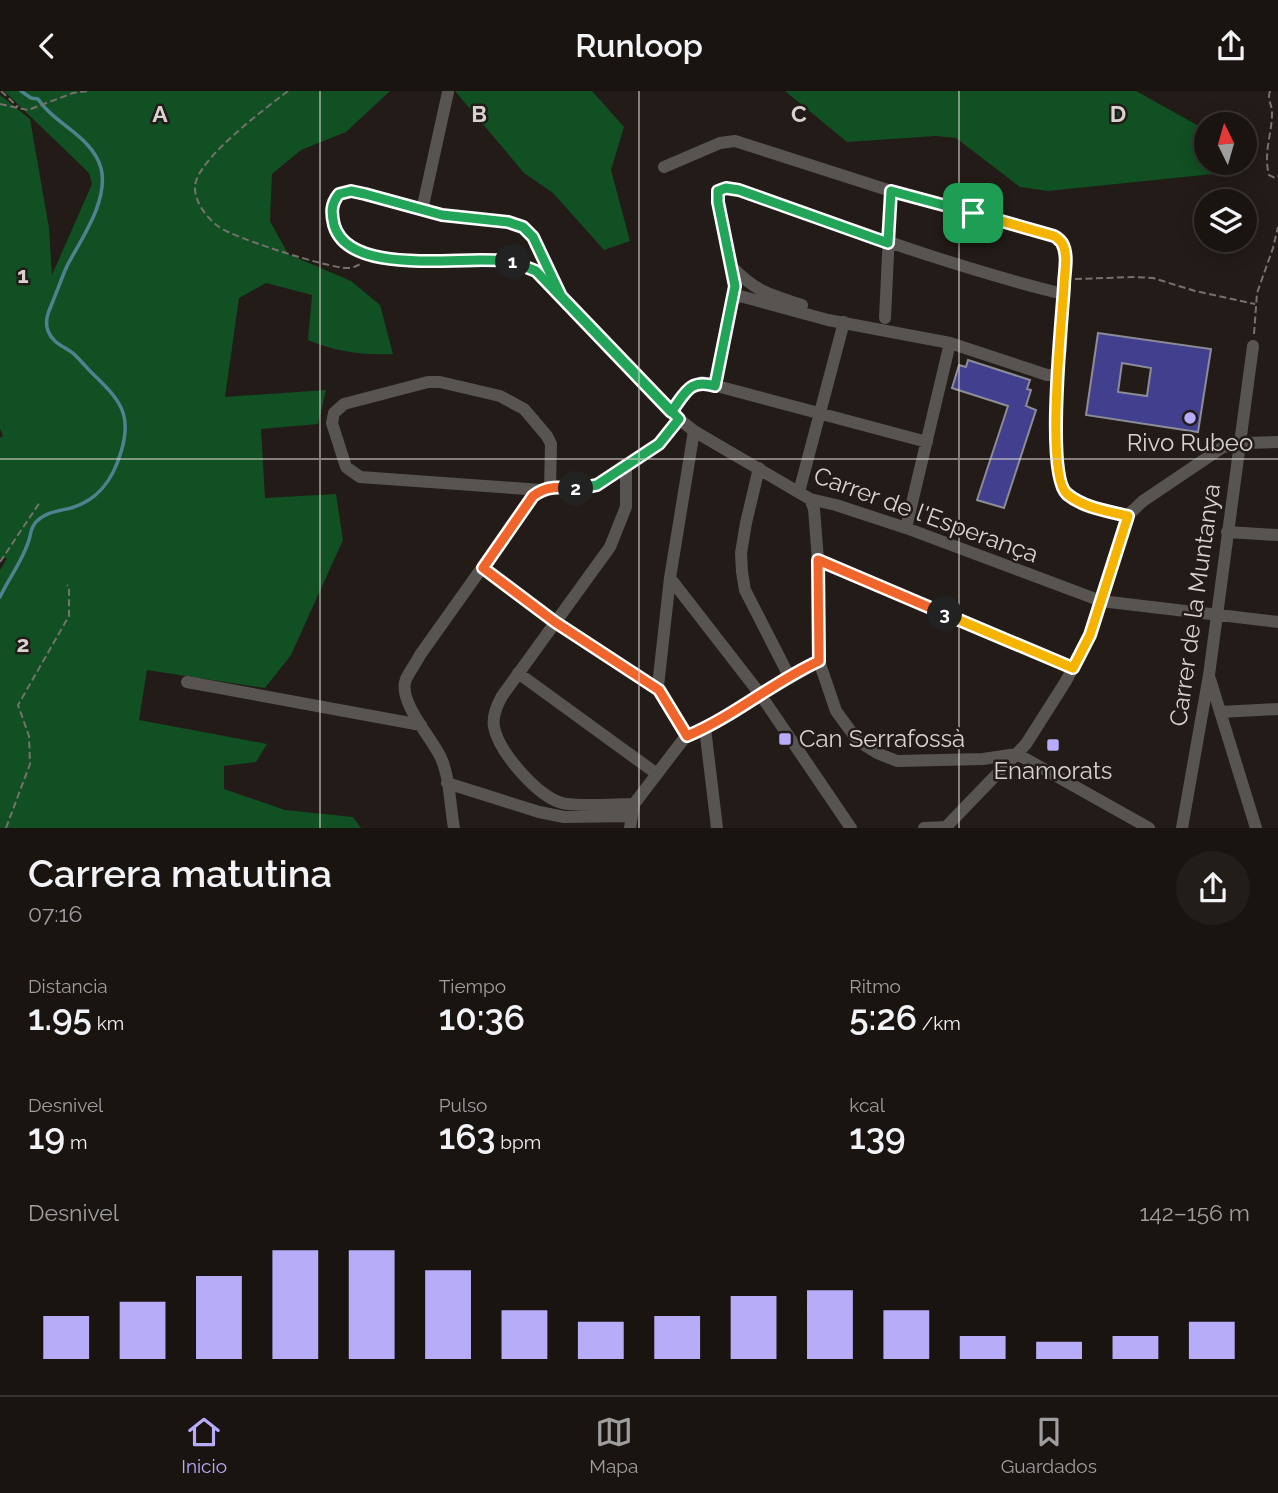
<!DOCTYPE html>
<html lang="es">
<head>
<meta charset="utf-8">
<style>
	:root { --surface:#1a1411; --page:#231d1a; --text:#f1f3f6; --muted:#9f9e9f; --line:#383331; --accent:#b6acf8 }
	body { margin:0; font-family:Raleway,sans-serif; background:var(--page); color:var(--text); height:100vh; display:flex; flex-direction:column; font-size:26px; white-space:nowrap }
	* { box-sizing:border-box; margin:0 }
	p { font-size:23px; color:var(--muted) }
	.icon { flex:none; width:38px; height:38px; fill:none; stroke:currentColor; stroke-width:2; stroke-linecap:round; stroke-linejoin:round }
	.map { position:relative; height:737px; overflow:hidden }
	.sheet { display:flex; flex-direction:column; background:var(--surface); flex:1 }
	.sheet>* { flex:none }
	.needle { width:46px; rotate:355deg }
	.fabs { position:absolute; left:1194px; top:21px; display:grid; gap:14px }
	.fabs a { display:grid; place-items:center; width:63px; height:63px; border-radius:50%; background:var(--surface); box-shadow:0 4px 18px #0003,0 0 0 2px var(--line); font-size:35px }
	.pin { position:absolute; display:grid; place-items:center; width:60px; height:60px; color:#fff; margin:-30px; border-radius:14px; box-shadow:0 4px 10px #0006 }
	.km { position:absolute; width:35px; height:35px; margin:-18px; border-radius:50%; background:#222; color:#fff; font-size:19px; line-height:35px; text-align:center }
	.round { display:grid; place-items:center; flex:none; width:74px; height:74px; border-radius:37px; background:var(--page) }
	.summary { display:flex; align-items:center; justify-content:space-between; height:119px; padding:0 28px }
	h1 { font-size:38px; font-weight:600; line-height:52px }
	.metrics { display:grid; grid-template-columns:repeat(3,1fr); gap:10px; height:119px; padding:7px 28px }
	.metrics div { display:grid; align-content:center }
	.metrics b { font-size:35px; font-weight:600 }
	.metrics small { font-size:19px; font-weight:400 }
	.metrics p { font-size:19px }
	.chart { height:196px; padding:14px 28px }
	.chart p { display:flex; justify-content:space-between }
	.chart svg { width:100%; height:126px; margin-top:7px; stroke:var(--accent); stroke-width:6 }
	header { display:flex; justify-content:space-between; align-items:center; height:91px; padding:0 28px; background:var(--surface); font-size:32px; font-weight:600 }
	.dock { display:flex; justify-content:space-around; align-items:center; height:98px; border-top:2px solid var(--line); background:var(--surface); font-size:19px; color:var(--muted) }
	.dock a { display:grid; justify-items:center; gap:4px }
	.dock .selected { color:var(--accent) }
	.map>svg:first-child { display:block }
	.green { fill:#115022 }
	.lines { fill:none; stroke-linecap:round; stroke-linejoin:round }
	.stream { stroke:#4d838f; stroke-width:3.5 }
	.building { fill:#423f8e; stroke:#8b8c95; stroke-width:2; fill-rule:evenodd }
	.path { stroke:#77716d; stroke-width:2; stroke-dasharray:7 3.5; stroke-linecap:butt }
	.street { stroke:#575451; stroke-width:12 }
	.split-1-casing { stroke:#fff; stroke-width:14 }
	.split-2-casing { stroke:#fff; stroke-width:14 }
	.split-3-casing { stroke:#fff; stroke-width:14 }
	.split-4-casing { stroke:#fff; stroke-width:14 }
	.split-1 { stroke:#22a559; stroke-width:9 }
	.split-2 { stroke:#22a559; stroke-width:9 }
	.split-3 { stroke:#f0652b; stroke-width:9 }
	.split-4 { stroke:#f5b400; stroke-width:9 }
	.grid { fill:none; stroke:#d8d3d0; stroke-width:2; stroke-opacity:0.55 }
	.poi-dot { fill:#b6acf8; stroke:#231b17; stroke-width:2.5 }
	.labels { text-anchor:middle; stroke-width:5; stroke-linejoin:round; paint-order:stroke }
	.poi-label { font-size:24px; fill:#d8d3d0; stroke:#231b17 }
	.street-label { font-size:24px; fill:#d8d3d0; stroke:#231b17 }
	.grid-label { font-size:23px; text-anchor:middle; font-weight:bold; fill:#d8d3d0; stroke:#231b17; stroke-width:5; stroke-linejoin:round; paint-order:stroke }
</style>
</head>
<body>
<header><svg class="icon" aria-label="back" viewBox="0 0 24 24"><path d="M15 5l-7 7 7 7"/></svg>Runloop<svg class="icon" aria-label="share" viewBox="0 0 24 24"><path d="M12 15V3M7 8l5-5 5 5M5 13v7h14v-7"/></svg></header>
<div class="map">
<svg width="1278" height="737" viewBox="0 0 1278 737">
	<rect width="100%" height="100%" fill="#231b17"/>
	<path class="green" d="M 4,0 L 390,0 L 346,41 L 301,59 L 272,83 L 270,130 L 288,163 L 351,190 L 380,214 L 393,263 C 361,264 337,261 308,249 L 312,204 L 266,192 L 239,207 L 225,306 L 326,299 L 318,333 L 261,338 L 265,407 L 336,403 L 343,449 L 291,564 L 265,597 L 147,579 L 139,629 L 267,653 L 256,671 L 224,675 L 224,698 L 285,719 L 353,726 L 361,737 L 0,737 L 0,479 L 7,467 L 0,468 L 0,347 L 3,345 L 0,338 L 0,4 L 30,28 L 49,137 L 52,184 L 92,93 L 89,82 Z
		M 455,0 L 592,0 L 624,36 L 611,79 L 630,150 L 604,159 L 553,102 L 524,82 Z
		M 785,0 L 1136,0 L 1206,39 L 1206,72 L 1231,73 L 1213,83 L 1048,100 L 1020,96 L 956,47 L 936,45 L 847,51 Z"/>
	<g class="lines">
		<path class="stream" d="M 0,506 C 9,487 23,469 29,449 C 31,442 31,435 37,430 C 46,421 59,420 71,417 C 99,409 113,388 121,361 C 133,323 119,308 93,283 C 87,277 81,270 75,264 C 66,256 53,253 48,240 C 44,229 49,220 53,210 C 58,198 62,186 67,175 C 81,148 109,110 101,77 C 92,45 54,33 38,8 L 31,7 L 21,0"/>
	</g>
	<path class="building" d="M 1098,242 L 1211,258 L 1198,341 L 1086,324 ZM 1122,272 L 1151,277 L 1147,305 L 1118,301 Z
		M 968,269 L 1030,289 L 1027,298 L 1031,299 L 1026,315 L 1036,319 L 1004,417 L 977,409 L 1008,315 L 952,297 L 959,274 L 966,276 Z"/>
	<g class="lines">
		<path class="path" d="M 1,0 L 18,16
			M 288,0 C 266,17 197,68 195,95 C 194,111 207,127 219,136 C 234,147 328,177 347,177 C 353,177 357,175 362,172
			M 1270,0 C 1267,9 1272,13 1272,22 C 1272,43 1263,63 1269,84 L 1275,87 L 1278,85
			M 0,13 L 28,19 L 73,2 L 89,0
			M 1075,188 L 1135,186 L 1153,187 L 1195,200 L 1255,213
			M 1254,243 L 1257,202 L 1273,157 L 1278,136
			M 0,471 L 40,411
			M 6,737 L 30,673 L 29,645 L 18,614 L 69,525 L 69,496 L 67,494"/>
		<path class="street" d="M 664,76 L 720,52 L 735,50 L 891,100 L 1054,145 L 1062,152 L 1065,168 L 1061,258 L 1056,284 L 1056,359 L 1062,397 L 1067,403 L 1086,414 L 1127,425
			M 422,119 L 448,1
			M 733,177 C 758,202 769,203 802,214
			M 561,205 L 533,146 L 523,136 L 508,131 L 442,124 L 351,100 L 339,103 C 331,113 331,121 334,133 C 348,185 465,168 506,170 C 517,170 527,176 536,180 L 679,328 L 694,340 L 810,408 L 836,414 L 906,437 L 1101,510 L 1278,531
			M 732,210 L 740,205 L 828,229 L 950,252 L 1047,284 L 1056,284
			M 885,227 L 891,100
			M 715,295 L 735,195 L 718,111 L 718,100 L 726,97 L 739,99 C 846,136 953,176 1063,203
			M 671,321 L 687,299 L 702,291 L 927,351
			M 626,375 L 626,416 L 610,456 L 502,605 C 497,614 492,625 494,636 C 499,661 537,705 562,712 C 577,716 616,713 634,713
			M 759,377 L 746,432 L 741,462 L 742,481 L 745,499 L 790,587
			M 550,397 L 551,353 L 547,345 L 524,318 L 500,305 L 440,291 L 428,291 L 344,313 L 334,322 L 332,332 L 346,376 L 360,386 L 541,399 L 555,396 L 582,398 L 597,394 L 659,353 L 679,328
			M 799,401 L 844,231
			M 810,408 L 814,418 L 818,469 L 819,570 L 836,620 L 858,650 L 877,662 L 897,670 L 983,668 L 1017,663 L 1149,737
			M 906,437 L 950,252
			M 1227,441 L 1278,444
			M 818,469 L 1073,577
			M 483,476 L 556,531 L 659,599 L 686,645
			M 670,487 L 760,603 L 851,737
			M 518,582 L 657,683
			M 1210,588 L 1256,737
			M 187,591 L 421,634
			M 659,599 L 658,595 L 670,487 L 694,340
			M 1220,621 L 1278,618
			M 705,637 L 717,737
			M 447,692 L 539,721 L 564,726 L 632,725
			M 454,737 C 450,715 450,687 441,667 C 432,647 397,610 406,588 C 410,580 416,572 420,564 L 533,405 L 541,399
			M 630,737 L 634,713 L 686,645 L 705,637 L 819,570
			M 924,737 L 947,736
			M 945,737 L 1026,653 L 1066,590 L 1090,544 L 1127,425 L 1143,410 L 1223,356 L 1244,352 L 1278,351
			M 1182,737 L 1209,584 L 1253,255"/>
	</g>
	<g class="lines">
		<defs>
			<path id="split-1" d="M 513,171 L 536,180 L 671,321 C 685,303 689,287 715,295 L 735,195 L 718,111 L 718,100 L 726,97 L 739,99 L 888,152 L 891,100 L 973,122"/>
			<path id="split-2" d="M 513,171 C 472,162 350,189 334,134 C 331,121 331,113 339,103 L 351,100 L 365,103 L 442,124 L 508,131 L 523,136 L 533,146 L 561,205 L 679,328 L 659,353 L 597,394 L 576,398"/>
			<path id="split-3" d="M 576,398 C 560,396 547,394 533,405 L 483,477 L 555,531 L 659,599 L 687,645 C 733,626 773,591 819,570 L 818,469 L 945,523"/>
			<path id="split-4" d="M 945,523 L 1073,577 L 1090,544 L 1128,425 C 1107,420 1084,417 1067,403 C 1045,384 1062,229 1064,195 C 1064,182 1069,164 1062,152 C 1062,151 1055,145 1054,145 L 973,122"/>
		</defs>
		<use href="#split-1" class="split-1-casing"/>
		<use href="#split-2" class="split-2-casing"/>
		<use href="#split-3" class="split-3-casing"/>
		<use href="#split-4" class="split-4-casing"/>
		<use href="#split-1" class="split-1"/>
		<use href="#split-2" class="split-2"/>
		<use href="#split-3" class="split-3"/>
		<use href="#split-4" class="split-4"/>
	</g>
	<path class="grid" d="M 320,0 L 320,737M 639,0 L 639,737M 959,0 L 959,737M 0,368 L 1278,368"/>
	<g class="poi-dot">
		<circle cx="1190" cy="327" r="7"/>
		<rect x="778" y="641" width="14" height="14" rx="3.5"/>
		<rect x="1046" y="647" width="14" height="14" rx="3.5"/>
	</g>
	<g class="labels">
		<g class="poi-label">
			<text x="1190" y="360">Rivo Rubeo</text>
			<text x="799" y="656" text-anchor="start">Can Serrafossà</text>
			<text x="1053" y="688">Enamorats</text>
		</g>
		<g class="street-label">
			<text transform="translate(926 424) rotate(20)" y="8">Carrer de l'Esperança</text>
			<text transform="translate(1195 514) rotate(-82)" y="8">Carrer de la Muntanya</text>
		</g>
	</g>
	<g class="grid-label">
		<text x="160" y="31">A</text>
		<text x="479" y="31">B</text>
		<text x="799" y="31">C</text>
		<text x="1118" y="31">D</text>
		<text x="23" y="192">1</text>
		<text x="23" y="561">2</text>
	</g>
</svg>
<div class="fabs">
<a><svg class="needle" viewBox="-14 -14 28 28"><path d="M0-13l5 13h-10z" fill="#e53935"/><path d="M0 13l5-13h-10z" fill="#9f9e9f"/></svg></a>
<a><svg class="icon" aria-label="layers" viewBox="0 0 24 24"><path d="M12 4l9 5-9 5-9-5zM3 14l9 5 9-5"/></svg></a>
</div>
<div class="pin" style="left:973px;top:122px;background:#1e9e55"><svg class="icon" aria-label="arrive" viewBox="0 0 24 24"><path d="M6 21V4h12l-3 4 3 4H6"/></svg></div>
<b class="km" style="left:513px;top:171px">1</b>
<b class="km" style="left:576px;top:398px">2</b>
<b class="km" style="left:945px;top:523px">3</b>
</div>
<section class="sheet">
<div class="summary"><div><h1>Carrera matutina</h1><p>07:16</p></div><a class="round"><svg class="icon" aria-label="share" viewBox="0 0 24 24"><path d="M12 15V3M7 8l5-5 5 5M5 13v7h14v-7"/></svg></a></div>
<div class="metrics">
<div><p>Distancia</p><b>1.95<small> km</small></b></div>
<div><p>Tiempo</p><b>10:36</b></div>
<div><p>Ritmo</p><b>5:26<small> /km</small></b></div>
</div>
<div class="metrics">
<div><p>Desnivel</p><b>19<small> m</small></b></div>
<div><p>Pulso</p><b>163<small> bpm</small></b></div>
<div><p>kcal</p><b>139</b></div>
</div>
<div class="chart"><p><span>Desnivel</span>142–156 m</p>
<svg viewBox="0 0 160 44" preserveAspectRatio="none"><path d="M5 44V29M15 44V24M25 44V15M35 44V6M45 44V6M55 44V13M65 44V27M75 44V31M85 44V29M95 44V22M105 44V20M115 44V27M125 44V36M135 44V38M145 44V36M155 44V31"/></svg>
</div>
</section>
<nav class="dock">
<a class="selected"><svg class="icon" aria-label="home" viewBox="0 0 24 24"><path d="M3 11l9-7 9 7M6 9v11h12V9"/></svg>Inicio</a>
<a><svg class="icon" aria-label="map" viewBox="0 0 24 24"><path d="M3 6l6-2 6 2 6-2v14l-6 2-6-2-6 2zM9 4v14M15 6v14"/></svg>Mapa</a>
<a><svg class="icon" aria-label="saved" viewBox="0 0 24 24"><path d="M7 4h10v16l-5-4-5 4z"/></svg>Guardados</a>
</nav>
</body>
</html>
